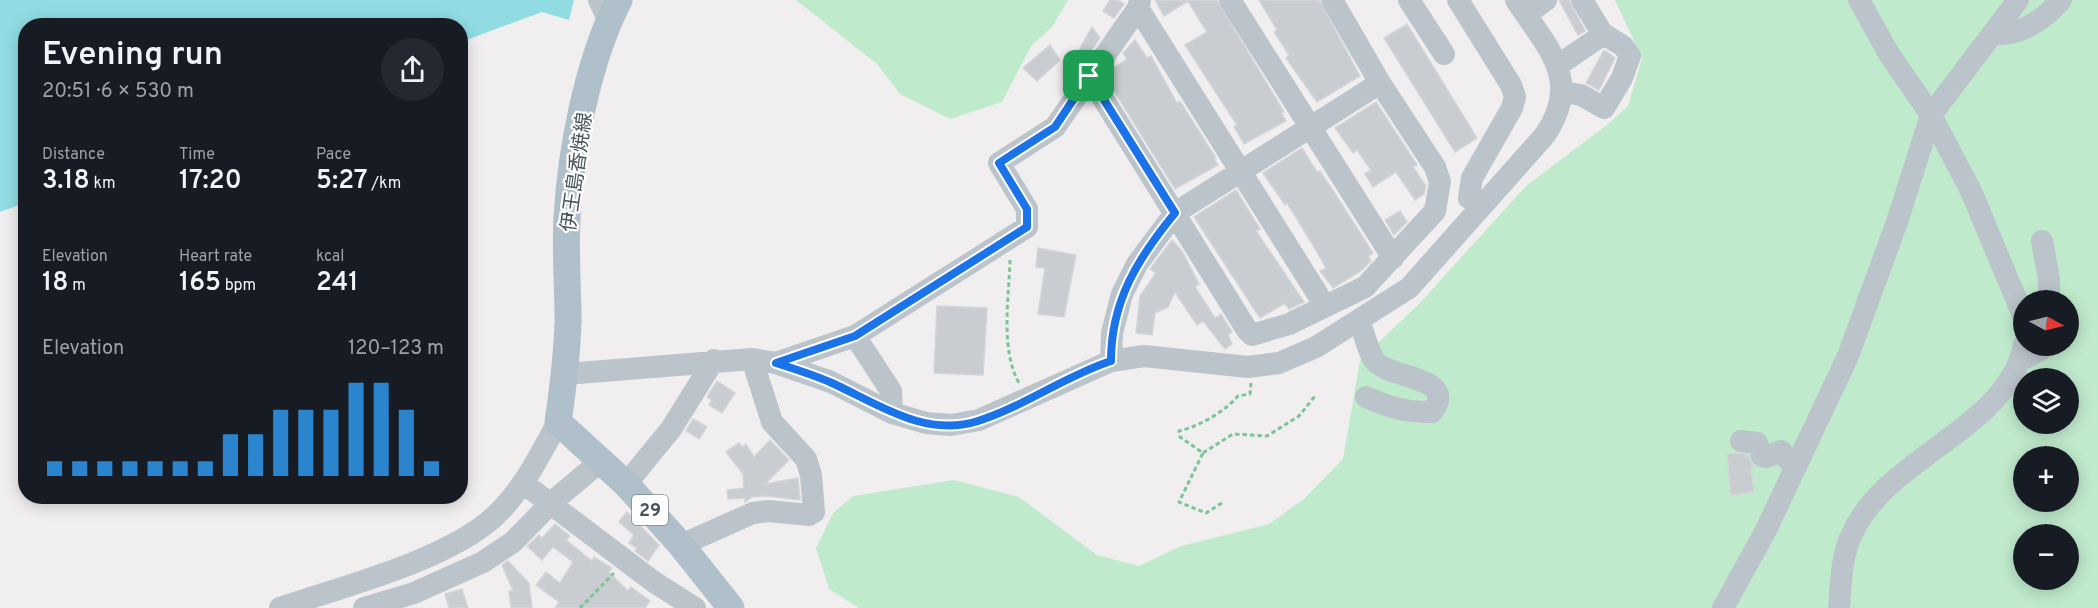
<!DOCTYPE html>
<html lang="en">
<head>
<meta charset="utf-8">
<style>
	:root { --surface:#171b24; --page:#242831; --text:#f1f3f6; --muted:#9ea1a6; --accent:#2a85ce }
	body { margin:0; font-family:Overpass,"Noto Sans JP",sans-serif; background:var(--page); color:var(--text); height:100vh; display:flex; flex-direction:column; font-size:22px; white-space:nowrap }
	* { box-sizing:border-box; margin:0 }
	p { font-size:20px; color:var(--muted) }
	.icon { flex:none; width:33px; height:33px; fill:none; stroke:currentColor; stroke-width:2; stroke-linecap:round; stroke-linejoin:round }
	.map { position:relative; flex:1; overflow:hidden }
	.details { position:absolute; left:18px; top:18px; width:450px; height:486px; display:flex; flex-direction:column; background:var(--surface); border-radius:24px; box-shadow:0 3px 15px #0003 }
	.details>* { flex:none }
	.needle { width:39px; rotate:97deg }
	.buttons { position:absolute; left:2013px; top:290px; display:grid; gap:12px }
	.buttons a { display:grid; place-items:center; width:66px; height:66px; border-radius:50%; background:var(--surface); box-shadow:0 3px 15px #0003; font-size:30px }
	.pin { position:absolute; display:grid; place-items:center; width:51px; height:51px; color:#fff; margin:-26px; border-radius:12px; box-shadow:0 3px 9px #0006 }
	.round { display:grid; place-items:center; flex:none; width:63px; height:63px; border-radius:32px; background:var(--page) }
	.head { display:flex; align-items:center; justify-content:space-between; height:102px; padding:0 24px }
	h1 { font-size:33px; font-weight:600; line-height:45px }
	.stats { display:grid; grid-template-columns:repeat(3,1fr); gap:9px; height:102px; padding:6px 24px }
	.stats div { display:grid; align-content:center }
	.stats b { font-size:26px; font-weight:600 }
	.stats small { font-size:16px; font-weight:400 }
	.stats p { font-size:16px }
	.chart { height:168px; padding:12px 24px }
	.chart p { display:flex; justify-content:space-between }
	.chart svg { width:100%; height:108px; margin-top:6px; stroke:var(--accent); stroke-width:6 }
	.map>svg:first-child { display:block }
	.green { fill:#c0eacc; fill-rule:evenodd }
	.water { fill:#91dce3 }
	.building { fill:#c9ccd0; stroke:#d3d5d9; stroke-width:1.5 }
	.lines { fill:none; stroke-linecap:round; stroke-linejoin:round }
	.path { stroke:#7cc598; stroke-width:3; stroke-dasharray:4.5 3; stroke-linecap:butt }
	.minor { stroke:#bbc4ca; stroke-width:22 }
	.major { stroke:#b0c0ca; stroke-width:27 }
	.route-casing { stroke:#fff; stroke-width:12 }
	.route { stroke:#1a73e8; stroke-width:8 }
	.labels { text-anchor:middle; stroke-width:4.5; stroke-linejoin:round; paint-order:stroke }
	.shield { fill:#fff; stroke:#7f878c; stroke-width:1.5 }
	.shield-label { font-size:18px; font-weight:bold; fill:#48535a }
	.street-label { font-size:20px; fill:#48535a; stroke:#fff }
</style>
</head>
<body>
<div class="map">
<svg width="2098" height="608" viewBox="0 0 2098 608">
	<rect width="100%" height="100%" fill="#f0eeee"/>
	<path class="green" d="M 796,0 L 1068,0 L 1052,27 L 1031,46 L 1002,102 L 950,119 L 900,94 L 877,64 Z
		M 1615,0 L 2098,0 L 2098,608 L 859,608 L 829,589 L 816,548 L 833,513 L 853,496 L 954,480 L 1019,497 L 1097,555 L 1139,566 L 1181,546 L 1269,524 L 1304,499 L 1343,459 L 1360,360 L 1419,304 L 1526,186 L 1608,124 L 1628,106 L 1642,58 ZM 2024,300 L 2068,300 L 2068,345 L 2024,345 ZM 2024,378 L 2068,378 L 2068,423 L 2024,423 ZM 2024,456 L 2068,456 L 2068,501 L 2024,501 ZM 2024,534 L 2068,534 L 2068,579 L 2024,579 Z"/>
	<path class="water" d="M 0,0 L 574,0 L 569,20 L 542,12 L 461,42 L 460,26 L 26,26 L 25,203 L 0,212 Z"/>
	<path class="building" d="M 1110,0 L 1118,0 L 1124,4 L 1114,18 L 1103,11 Z
		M 1155,0 L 1217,0 L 1284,112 L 1281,113 L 1286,121 L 1244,144 L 1234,127 L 1237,125 L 1185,45 L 1207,32 L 1188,1 L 1164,16 Z
		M 1259,0 L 1319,0 L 1360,76 L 1317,102 L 1286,58 L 1289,55 L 1274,32 L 1277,30 Z
		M 1559,0 L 1569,0 L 1585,31 L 1578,35 Z
		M 1407,24 L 1477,138 L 1455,152 L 1384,38 Z
		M 1092,27 L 1100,38 L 1069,83 L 1063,79 Z
		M 1135,40 L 1147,58 L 1151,56 L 1177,103 L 1180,101 L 1216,158 L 1214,159 L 1218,165 L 1175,189 L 1106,78 L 1112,69 L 1127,59 L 1123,53 Z
		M 1050,45 L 1060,60 L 1037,81 L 1023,68 Z
		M 1604,50 L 1615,58 L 1599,90 L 1586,83 Z
		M 1376,102 L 1417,165 L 1413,167 L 1426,186 L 1424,194 L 1415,200 L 1396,172 L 1373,187 L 1365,174 L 1371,170 L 1357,150 L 1353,153 L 1335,128 Z
		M 1302,148 L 1317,172 L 1320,171 L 1334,192 L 1373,253 L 1368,256 L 1371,261 L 1361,271 L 1333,288 L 1320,271 L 1326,268 L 1311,242 L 1287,203 L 1285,205 L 1263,173 Z
		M 1236,190 L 1260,229 L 1256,231 L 1304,302 L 1289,309 L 1285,303 L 1260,318 L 1194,217 Z
		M 1400,211 L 1407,222 L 1394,235 L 1385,220 Z
		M 1172,240 L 1182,251 L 1199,284 L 1195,287 L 1215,318 L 1221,314 L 1232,332 L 1228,335 L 1232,344 L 1225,349 L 1203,321 L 1197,325 L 1175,292 L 1168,307 L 1155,313 L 1152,335 L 1136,333 L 1140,296 L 1156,273 L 1150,269 Z
		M 1038,248 L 1076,255 L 1064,317 L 1038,314 L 1045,268 L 1036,267 Z
		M 937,306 L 987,308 L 983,375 L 934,373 Z
		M 717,381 L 735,393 L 722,413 L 709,405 L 712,400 L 707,397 Z
		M 693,419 L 707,427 L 699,439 L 686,431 Z
		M 770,440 L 789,460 L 765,484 L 798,478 L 800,500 L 765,496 L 752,497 L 745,502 L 745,498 L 728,499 L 727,490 L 744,488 L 743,474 L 726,452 L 739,443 L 742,447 L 746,444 L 754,457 Z
		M 1736,453 L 1747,455 L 1754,467 L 1751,470 L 1754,492 L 1731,495 L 1727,454 Z
		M 627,512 L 659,545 L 648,561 L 635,551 L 637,548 L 629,543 L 634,535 L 619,522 Z
		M 555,524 L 570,536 L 566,540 L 592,561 L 594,557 L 612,568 L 609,572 L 628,591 L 631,587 L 650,601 L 645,608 L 555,608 L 559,602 L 536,585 L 546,572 L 560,583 L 573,562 L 553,547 L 542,560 L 527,546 L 539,535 L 542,538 Z
		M 508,561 L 529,583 L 532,608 L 511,608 L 509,591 L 513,591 L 502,565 Z
		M 462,589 L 468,608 L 449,608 L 445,594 Z"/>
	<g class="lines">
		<path class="path" d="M 1010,260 C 1009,298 1000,349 1019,383
			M 1203,453 L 1233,434 L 1267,436 L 1299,416 L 1315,396
			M 1222,503 L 1206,513 L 1179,502 L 1203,453 L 1180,437 L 1179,431 C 1200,426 1224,412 1238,396 L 1250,394 L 1251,383
			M 580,608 L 614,573"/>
		<path class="minor" d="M 599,0 L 609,21
			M 1230,0 L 1393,258
			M 1409,0 L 1444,54
			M 1458,0 L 1511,85 L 1515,97 L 1512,108 L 1472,178 L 1469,198 L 1480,205
			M 1859,0 L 1889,54 L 1931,115 L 1971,191 L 2024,318
			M 1138,8 L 1325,306
			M 1526,15 L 1546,0
			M 1993,34 C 2020,36 2044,20 2061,0
			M 1557,66 L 1604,34
			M 1089,76 L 1247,330 L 1252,335 L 1289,324 L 1365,287 L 1435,211 L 1440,182 L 1435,167 L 1380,83 L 1332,0
			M 1562,92 L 1581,95 L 1604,108 L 1622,78 L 1630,56 L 1623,46 L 1602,33 L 1582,0
			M 2042,241 L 2049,279 L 2049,300
			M 1359,320 C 1363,330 1368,351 1374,360 C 1387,379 1460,376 1432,412 C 1408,413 1388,407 1366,397
			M 855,336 L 891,391 L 892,413
			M 2021,360 L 2042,349 L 2043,345
			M 1111,361 L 1112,333 L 1122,294 L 1137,264 L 1175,213 L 1380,83
			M 776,363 L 855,336 L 1027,227 L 1027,209 L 999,163 L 1055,127 L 1138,8 L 1140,0
			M 566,374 L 752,359 L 776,363 L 831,382 L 892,413 L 926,423 L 951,425 L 979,420 L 1111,361 L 1144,356 L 1248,367 L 1279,363 L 1316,347 L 1409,288 L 1545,135 C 1583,79 1547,48 1516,0
			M 1741,441 L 1757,443 L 1762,456 L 1766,457 L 1781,451 L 1795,468
			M 523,483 L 654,582 L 695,608
			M 626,484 L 671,429 L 714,360
			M 681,545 L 753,513 L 769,511 L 809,515 L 814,512 L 811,475 L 806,459 L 772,422 L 752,359
			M 280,608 C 344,586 445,561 494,517 C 523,490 540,455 558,422
			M 364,608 L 414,593 L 483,562 L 513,542 L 551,503 L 601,461
			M 1723,608 L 1766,530 L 1848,356 L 1897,222 L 1931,115 L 2018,0
			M 1839,608 C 1841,584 1841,558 1851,536 C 1887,454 2005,432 2024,345"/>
		<path class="major" d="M 619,0 C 588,61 571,148 567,217 C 565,251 568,287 568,322 C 567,356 563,388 558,422 L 626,484 L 681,545 L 731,608"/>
	</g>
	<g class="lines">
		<defs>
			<path id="route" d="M 1089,76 L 1175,213 C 1138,258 1111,301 1111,361 C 1065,376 1025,406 978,421 C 925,438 878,404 832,383 C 814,375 795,369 776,363 L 855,336 L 1027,227 L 1027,209 L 999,163 L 1055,127 Z"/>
		</defs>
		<use href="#route" class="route-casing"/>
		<use href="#route" class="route"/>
	</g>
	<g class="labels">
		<rect class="shield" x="632" y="495" width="36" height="30" rx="4.5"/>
		<g class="shield-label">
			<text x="650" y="516">29</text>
		</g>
		<g class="street-label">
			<text transform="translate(576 172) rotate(-82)" y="7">伊王島香焼線</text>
		</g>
	</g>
</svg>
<div class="buttons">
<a><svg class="needle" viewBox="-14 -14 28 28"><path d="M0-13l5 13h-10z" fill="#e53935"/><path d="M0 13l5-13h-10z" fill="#9ea1a6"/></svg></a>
<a><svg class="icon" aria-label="layers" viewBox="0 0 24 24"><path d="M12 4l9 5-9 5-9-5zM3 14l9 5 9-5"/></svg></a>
<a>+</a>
<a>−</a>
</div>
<div class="pin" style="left:1089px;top:76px;background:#1e9e55"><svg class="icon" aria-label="arrive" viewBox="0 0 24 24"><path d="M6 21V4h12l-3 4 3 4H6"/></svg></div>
<section class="details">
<div class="head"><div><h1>Evening run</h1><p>20:51 · 6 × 530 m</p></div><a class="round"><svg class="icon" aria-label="share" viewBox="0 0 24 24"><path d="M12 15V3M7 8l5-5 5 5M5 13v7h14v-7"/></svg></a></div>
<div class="stats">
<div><p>Distance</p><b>3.18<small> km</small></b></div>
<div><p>Time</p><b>17:20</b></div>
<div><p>Pace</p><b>5:27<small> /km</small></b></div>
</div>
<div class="stats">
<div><p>Elevation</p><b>18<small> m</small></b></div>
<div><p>Heart rate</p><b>165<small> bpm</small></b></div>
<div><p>kcal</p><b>241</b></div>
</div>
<div class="chart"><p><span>Elevation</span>120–123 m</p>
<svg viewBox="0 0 160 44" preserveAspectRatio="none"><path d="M5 44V38M15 44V38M25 44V38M35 44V38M45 44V38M55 44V38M65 44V38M75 44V27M85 44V27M95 44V17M105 44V17M115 44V17M125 44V6M135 44V6M145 44V17M155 44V38"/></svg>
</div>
</section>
</div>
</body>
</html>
